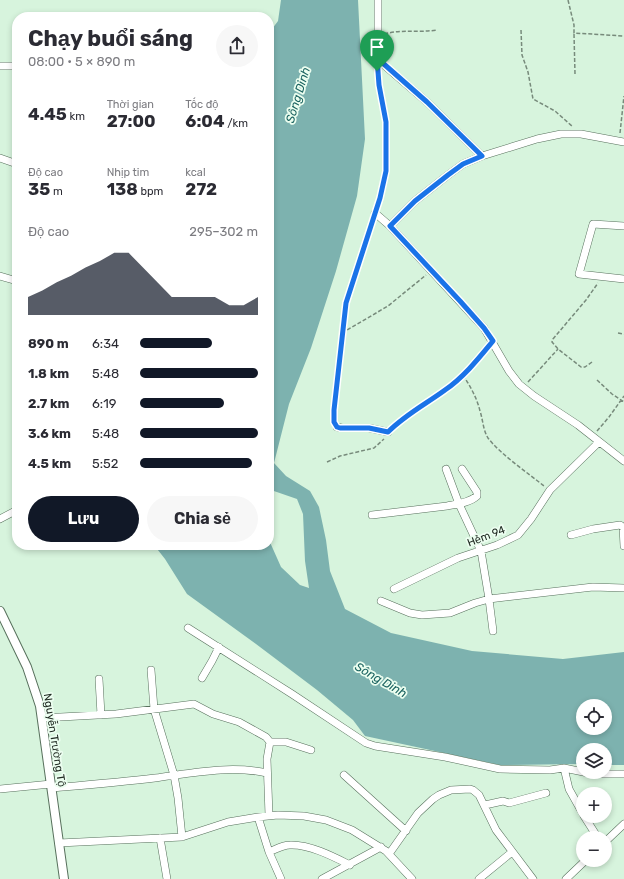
<!DOCTYPE html>
<html lang="vi">
<head>
<meta charset="utf-8">
<style>
	:root { --surface:#fff; --page:#f7f7f7; --text:#2b2b33; --muted:#7c7c81; --accent:#111827 }
	body { margin:0; font-family:Rubik,sans-serif; background:var(--page); color:var(--text); height:100vh; display:flex; flex-direction:column; font-size:15px; white-space:nowrap }
	* { box-sizing:border-box; margin:0 }
	p { font-size:13px; color:var(--muted) }
	.icon { flex:none; width:22px; height:22px; fill:none; stroke:currentColor; stroke-width:2; stroke-linecap:round; stroke-linejoin:round }
	.map { position:relative; flex:1; overflow:hidden }
	.sheet { position:absolute; left:12px; top:12px; width:262px; height:538px; display:flex; flex-direction:column; background:var(--surface); border-radius:16px; box-shadow:0 2px 6px #0003 }
	.sheet>* { flex:none }
	.fabs { position:absolute; left:576px; top:699px; display:grid; gap:8px }
	.fabs a { display:grid; place-items:center; width:36px; height:36px; border-radius:50%; background:var(--surface); box-shadow:0 2px 6px #0003; font-size:20px }
	.pin { position:absolute; display:grid; place-items:center; width:34px; height:34px; color:#fff; margin:-41px -17px; border-radius:50% 50% 50% 0; rotate:-45deg; box-shadow:0 0 4px #0007 }
	.pin .icon { rotate:45deg }
	.round { display:grid; place-items:center; flex:none; width:42px; height:42px; border-radius:21px; background:var(--page) }
	.summary { display:flex; align-items:center; justify-content:space-between; height:68px; padding:0 16px }
	h1 { font-size:22px; font-weight:700; line-height:30px }
	.figures { display:grid; grid-template-columns:repeat(3,1fr); gap:6px; height:68px; padding:4px 16px }
	.figures div { display:grid; align-content:center }
	.figures b { font-size:17px; font-weight:700 }
	.figures small { font-size:11px; font-weight:400 }
	.figures p { font-size:11px }
	.chart { height:112px; padding:8px 16px }
	.chart p { display:flex; justify-content:space-between }
	.chart svg { width:100%; height:72px; margin-top:4px; fill:var(--accent); opacity:.7 }
	.button { display:flex; gap:8px; margin-top:auto; padding:8px 16px }
	.button a { flex:1; height:46px; border-radius:24px; background:var(--accent); color:#fff; font-size:16px; font-weight:700; line-height:46px; text-align:center }
	.button a+a { background:var(--page); color:var(--text) }
	ul { padding:0 16px; list-style:none; font-size:13px }
	li { display:grid; grid-template-columns:64px 48px 1fr; align-items:center; height:30px }
	li i { height:10px; border-radius:5px; background:var(--accent) }
	.map>svg:first-child { display:block }
	.water { fill:#7db2af; fill-rule:evenodd }
	.lines { fill:none; stroke-linecap:round; stroke-linejoin:round }
	.minor-casing { stroke:#57705c; stroke-width:8 }
	.tertiary-casing { stroke:#57705c; stroke-width:10 }
	.path { stroke:#778a7b; stroke-width:1.5; stroke-dasharray:4 2; stroke-linecap:butt }
	.minor { stroke:#fff; stroke-width:7 }
	.tertiary { stroke:#fff; stroke-width:8 }
	.route-casing { stroke:#fff; stroke-width:8 }
	.route { stroke:#1a73e8; stroke-width:5 }
	.labels { text-anchor:middle; stroke-width:3.5; stroke-linejoin:round; paint-order:stroke }
	.street-label { font-size:11px; fill:#202a22; stroke:#ecfef0 }
	.water-label { font-size:12px; font-style:italic; fill:#1c6461; stroke:#ecfef0 }
</style>
</head>
<body>
<div class="map">
<svg width="624" height="879" viewBox="0 0 624 879">
	<rect width="100%" height="100%" fill="#d7f4dd"/>
	<path class="water" d="M 281,0 L 358,0 L 365,139 L 357,196 L 336,271 L 311,348 L 289,404 L 274,463 L 286,476 L 310,491 L 319,507 L 326,540 L 330,571 L 345,609 L 391,633 L 472,651 L 563,659 L 624,652 L 624,765 L 605,765 L 605,750 L 583,750 L 583,764 L 500,765 L 365,736 L 353,720 L 317,690 L 256,644 L 187,594 L 165,559 L 154,545 L 269,545 L 269,540 L 281,567 L 300,585 L 309,588 L 305,561 L 303,514 L 297,499 L 271,490 L 269,496 L 269,33 L 278,21 ZM 583,706 L 605,706 L 605,728 L 583,728 Z"/>
	<g class="lines">
		<defs>
			<path id="minor" d="M 378,0 L 378,36 L 381,62
				M 377,59 L 427,102 L 482,156
				M 0,66 L 17,66
				M 0,158 L 17,164
				M 375,213 L 390,226 L 484,328 L 509,371 L 519,384 L 534,396 L 578,425 L 624,461
				M 390,226 L 415,201 L 448,175 L 463,164 L 482,156 L 537,139 L 561,134 L 581,134 L 624,142
				M 624,226 L 593,224 L 579,274 L 624,279
				M 0,276 L 17,281
				M 337,427 L 342,428 L 369,428 L 388,432
				M 446,469 L 459,504 L 481,551 L 489,599 L 493,631
				M 372,515 L 447,506 C 457,504 469,503 477,496 L 477,492 L 462,469
				M 0,519 L 17,510
				M 571,535 L 593,529 L 620,525 L 623,527 L 624,546
				M 394,589 L 458,558 L 497,545 L 518,535 L 531,519 L 550,490 L 599,442
				M 381,601 L 410,613 L 422,615 L 450,613 L 475,603 L 489,599 L 593,587 L 624,588
				M 188,628 L 292,694 L 366,743 L 375,746 L 445,757 L 500,769 L 550,770 L 564,768 L 593,774 L 624,774
				M 151,670 L 154,709 L 174,775 L 178,798 L 182,837
				M 202,678 L 212,661 L 219,647
				M 99,679 L 101,715
				M 42,718 L 116,714 L 194,704 L 213,714 L 239,722 L 266,737 L 270,742
				M 270,742 L 286,742 L 311,750
				M 564,768 L 569,789 L 583,814
				M 344,775 L 406,831
				M 52,788 C 86,785 121,782 155,778 C 193,773 230,765 267,773
				M 0,789 L 51,784
				M 485,805 L 503,801 L 509,803 L 546,793
				M 269,815 L 267,759 L 270,742
				M 584,816 L 598,838
				M 258,817 L 269,852 L 281,879
				M 160,838 L 167,879
				M 605,842 L 624,824
				M 59,843 L 182,837 L 228,822 L 258,817 L 278,815 L 304,816 L 326,820 L 352,830 L 386,851 L 412,879
				M 269,852 C 276,849 283,845 290,845 C 309,844 334,857 350,865
				M 389,854 L 418,813 L 433,799 L 439,795 L 451,790 L 470,789 L 473,790 L 479,795 L 496,830 L 533,879
				M 322,879 L 381,847
				M 479,879 L 512,852
				M 566,879 L 586,860"/>
			<path id="tertiary" d="M 0,611 L 27,667 L 40,706 L 64,879"/>
		</defs>
		<use href="#minor" class="minor-casing"/>
		<use href="#tertiary" class="tertiary-casing"/>
		<path class="path" d="M 568,0 L 574,25 L 574,33 L 624,36
			M 521,30 L 522,55 L 528,72 L 533,99 L 555,111 L 573,127
			M 384,34 C 403,29 418,33 437,30
			M 574,34 L 575,74
			M 620,133 L 624,96
			M 377,206 L 386,171 L 387,137 L 386,122 L 377,68
			M 342,333 L 388,306 L 426,275
			M 618,333 L 624,334
			M 592,362 L 585,367 L 581,367 L 558,349 L 552,342 L 553,339 L 586,300 L 598,283
			M 463,375 C 470,386 477,398 480,411 C 483,420 483,430 488,438 C 500,454 528,473 544,486
			M 597,380 L 612,394 L 624,402
			M 528,382 L 558,349
			M 334,420 L 335,395 L 347,297 L 373,219
			M 393,426 C 408,411 429,402 446,389 C 462,377 475,362 488,347
			M 597,431 L 609,417 L 624,396
			M 327,462 L 340,456 L 374,448 L 384,439"/>
		<use href="#minor" class="minor"/>
		<use href="#tertiary" class="tertiary"/>
	</g>
	<g class="lines">
		<defs>
			<path id="route" d="M 377,58 L 427,102 L 482,156 L 463,164 L 448,175 L 415,201 L 390,226 L 460,301 L 484,328 L 493,341 C 479,358 464,377 445,390 C 426,404 406,414 388,432 L 369,428 L 340,428 L 337,427 L 334,422 L 334,410 L 346,303 L 380,198 L 386,171 L 386,122 L 379,85 Z"/>
		</defs>
		<use href="#route" class="route-casing"/>
		<use href="#route" class="route"/>
	</g>
	<g class="labels">
		<g class="street-label">
			<text transform="translate(486 536) rotate(-21)" y="4">Hẻm 94</text>
			<text transform="translate(55 740) rotate(81)" y="4">Nguyễn Trường Tộ</text>
		</g>
		<g class="water-label">
			<text transform="translate(298 95) rotate(-73)" y="4">Sông Dinh</text>
			<text transform="translate(381 680) rotate(30)" y="4">Sông Dinh</text>
		</g>
	</g>
</svg>
<div class="fabs">
<a><svg class="icon" aria-label="locate" viewBox="0 0 24 24"><circle cx="12" cy="12" r="6"/><path d="M12 2v4M12 18v4M2 12h4M18 12h4"/></svg></a>
<a><svg class="icon" aria-label="layers" viewBox="0 0 24 24"><path d="M12 4l9 5-9 5-9-5zM3 14l9 5 9-5"/></svg></a>
<a>+</a>
<a>−</a>
</div>
<div class="pin" style="left:377px;top:71px;background:#1e9e55"><svg class="icon" aria-label="arrive" viewBox="0 0 24 24"><path d="M6 21V4h12l-3 4 3 4H6"/></svg></div>
<section class="sheet">
<div class="summary"><div><h1>Chạy buổi sáng</h1><p>08:00 · 5 × 890 m</p></div><a class="round"><svg class="icon" aria-label="share" viewBox="0 0 24 24"><path d="M12 15V3M7 8l5-5 5 5M5 13v7h14v-7"/></svg></a></div>
<div class="figures">
<div><b>4.45<small> km</small></b></div>
<div><p>Thời gian</p><b>27:00</b></div>
<div><p>Tốc độ</p><b>6:04<small> /km</small></b></div>
</div>
<div class="figures">
<div><p>Độ cao</p><b>35<small> m</small></b></div>
<div><p>Nhịp tim</p><b>138<small> bpm</small></b></div>
<div><p>kcal</p><b>272</b></div>
</div>
<div class="chart"><p><span>Độ cao</span>295–302 m</p>
<svg viewBox="0 0 160 44" preserveAspectRatio="none"><path d="M0 44V33L10 29L20 24L30 20L40 15L50 11L60 6L70 6L80 15L90 24L100 33L110 33L120 33L130 33L140 38L150 38L160 33V44z"/></svg>
</div>
<ul>
<li><b>890 m</b>6:34<i style="width:61%"></i></li>
<li><b>1.8 km</b>5:48<i style="width:100%"></i></li>
<li><b>2.7 km</b>6:19<i style="width:71%"></i></li>
<li><b>3.6 km</b>5:48<i style="width:100%"></i></li>
<li><b>4.5 km</b>5:52<i style="width:95%"></i></li>
</ul>
<div class="button"><a>Lưu</a><a>Chia sẻ</a></div>
</section>
</div>
</body>
</html>
